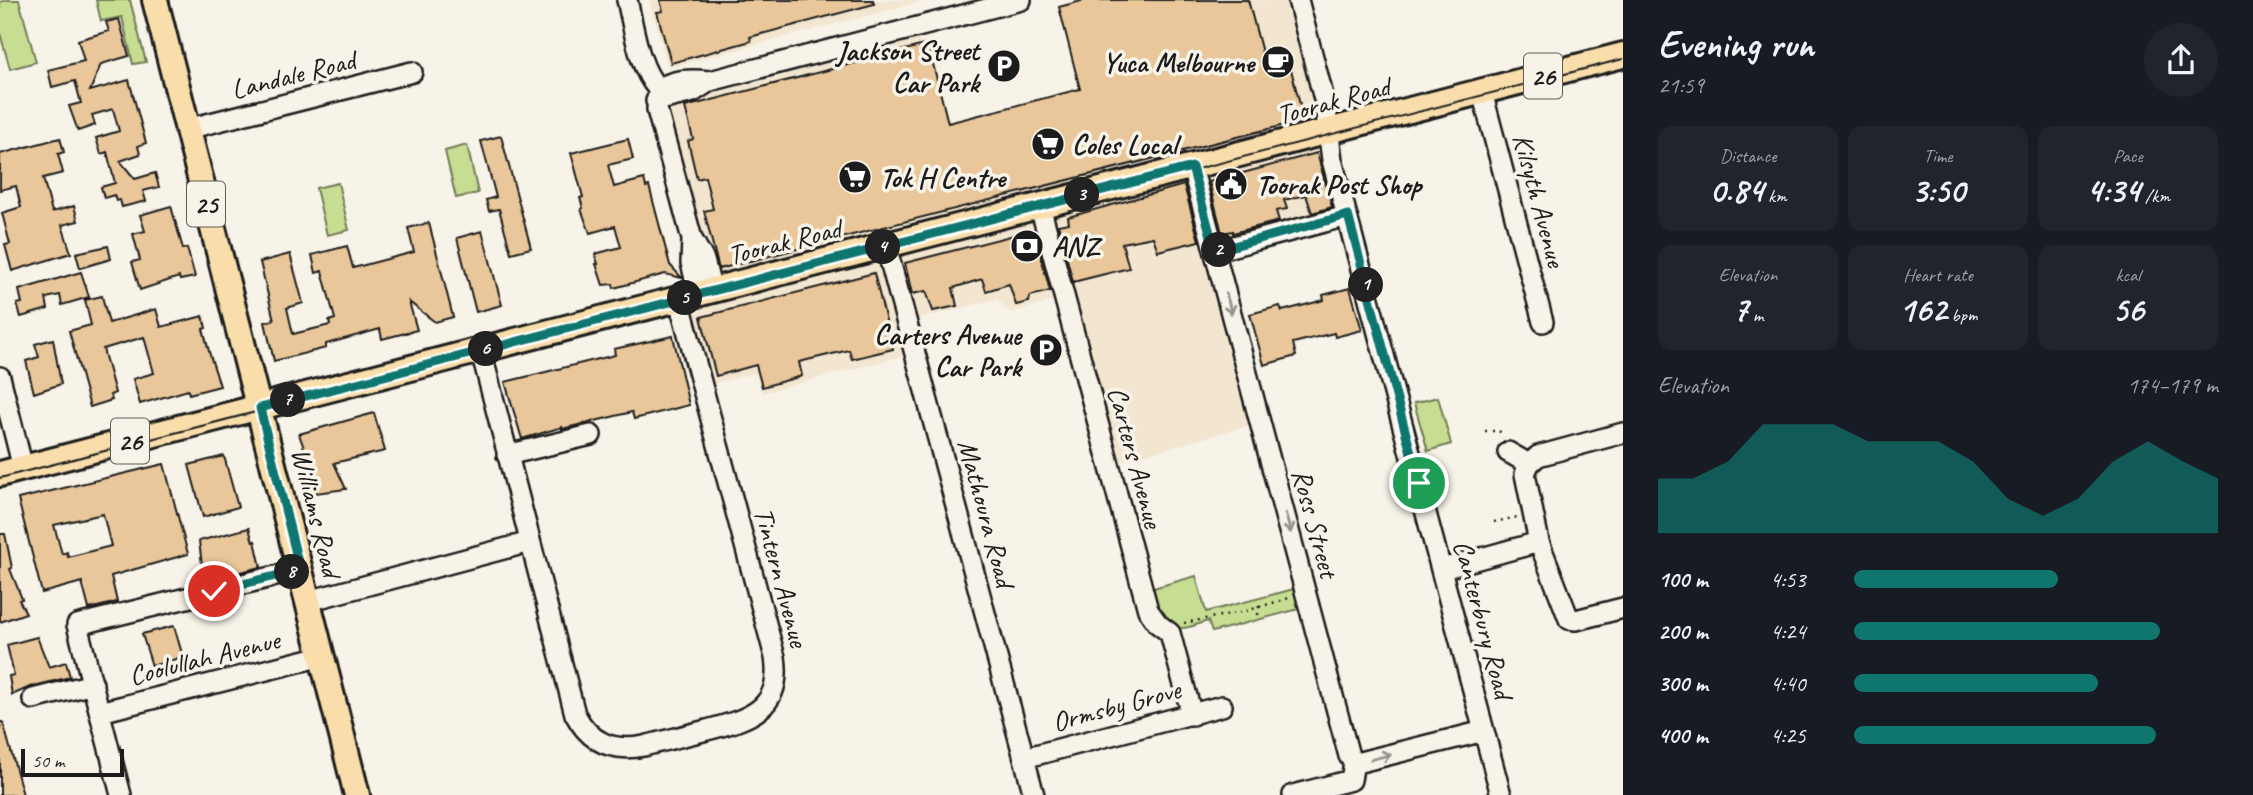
<!DOCTYPE html>
<html lang="en">
<head>
<meta charset="utf-8">
<style>
	:root { --surface:#171b24; --page:#20242c; --text:#f1f3f6; --muted:#9ea1a6; --accent:#0f766e }
	body { margin:0; font-family:Caveat,sans-serif; background:var(--page); color:var(--text); height:100vh; display:flex; flex-direction:column; font-size:26px; white-space:nowrap }
	* { box-sizing:border-box; margin:0 }
	p { font-size:23px; color:var(--muted) }
	.icon { flex:none; width:38px; height:38px; fill:none; stroke:currentColor; stroke-width:2; stroke-linecap:round; stroke-linejoin:round }
	.map { position:relative; flex:1; overflow:hidden }
	.drawer { display:flex; flex-direction:column; background:var(--surface); width:630px }
	.drawer>* { flex:none }
	.scale { position:absolute; left:21px; bottom:18px; width:103px; box-sizing:border-box; padding-left:7px; border:4px solid #1c1c1c; border-top:0; font-size:19px; line-height:24px; white-space:nowrap; color:#1c1c1c; -webkit-text-stroke:5px #f7f3e8; paint-order:stroke }
	.pin { position:absolute; display:grid; place-items:center; width:60px; height:60px; color:#fff; margin:-30px; border:4px solid #fff; border-radius:50%; box-shadow:0 2px 7px #0007 }
	.km { position:absolute; width:35px; height:35px; margin:-18px; border-radius:50%; background:#222; color:#fff; font-size:19px; line-height:35px; text-align:center }
	.round { display:grid; place-items:center; flex:none; width:74px; height:74px; border-radius:37px; background:var(--page) }
	.headline { display:flex; align-items:center; justify-content:space-between; height:119px; padding:0 35px }
	h1 { font-size:38px; font-weight:600; line-height:52px }
	.stats { display:grid; grid-template-columns:repeat(3,1fr); gap:10px; height:119px; padding:7px 35px }
	.stats div { display:grid; align-content:center; border-radius:14px; background:var(--page); text-align:center }
	.stats b { font-size:35px; font-weight:600 }
	.stats small { font-size:19px; font-weight:400 }
	.stats p { font-size:19px }
	.chart { height:196px; padding:14px 35px }
	.chart p { display:flex; justify-content:space-between }
	.chart svg { width:100%; height:126px; margin-top:7px; fill:var(--accent); opacity:.7 }
	ul { padding:0 35px; list-style:none; font-size:23px }
	li { display:grid; grid-template-columns:112px 84px 1fr; align-items:center; height:52px }
	li i { height:18px; border-radius:9px; background:var(--accent) }
	main { display:flex; flex:1; min-height:0 }
	.map>svg:first-child { display:block }
	.built { fill:#f3e6d1 }
	.green { fill:#c7dd92; stroke:#727c57; stroke-width:2 }
	.building { fill:#e9c79a; stroke:#1c1c1c; stroke-width:2; fill-rule:evenodd }
	.lines { fill:none; stroke-linecap:round; stroke-linejoin:round }
	.minor-casing { stroke:#1c1c1c; stroke-width:24 }
	.major-casing { stroke:#1c1c1c; stroke-width:30 }
	.path { stroke:#1c1c1c; stroke-width:2.5; stroke-dasharray:2 5; stroke-linecap:butt }
	.minor { stroke:#f7f3e8; stroke-width:19 }
	.major { stroke:#f9deab; stroke-width:24 }
	.tram { stroke:#1c1c1c; stroke-width:2 }
	.oneway { stroke:#94928c }
	.route-casing { stroke:#fff; stroke-width:14 }
	.route { stroke:#0f766e; stroke-width:9 }
	.labels { text-anchor:middle; stroke-width:7; stroke-linejoin:round; paint-order:stroke }
	.shield { fill:#f7f3e8; stroke:#5e5c59; stroke-width:2 }
	.shield-label { font-size:26px; font-weight:bold; fill:#1c1c1c }
	.poi-label { font-size:28px; font-weight:bold; fill:#1c1c1c; stroke:#f7f3e8; text-anchor:start }
	.street-label { font-size:28px; fill:#1c1c1c; stroke:#f7f3e8 }
</style>
</head>
<body>
<main>
<div class="map">
<svg width="1623" height="795" viewBox="0 0 1623 795">
	<rect width="100%" height="100%" fill="#f7f3e8"/>
	<filter id="ink" filterUnits="userSpaceOnUse"><feTurbulence type="fractalNoise" baseFrequency=".0143" numOctaves="2"/><feDisplacementMap in="SourceGraphic" scale="14" xChannelSelector="R" yChannelSelector="G"/><feConvolveMatrix kernelMatrix="1 2 1 2 8 2 1 2 1" color-interpolation-filters="sRGB"/></filter>
	<g filter="url(#ink)">
		<path class="built" d="M 649,0 L 927,0 L 671,67 L 668,66 Z
			M 1194,0 L 1298,0 L 1347,216 L 1215,251 L 1261,422 L 1108,465 L 1064,298 L 1010,313 L 997,299 L 907,322 L 915,353 L 763,393 L 755,373 L 703,386 L 679,300 L 699,295 L 657,110 L 710,81 L 915,28 L 949,122 L 1080,89 Z"/>
		<path class="green" d="M 7,0 L 19,0 L 36,62 L 10,69 L 0,33 L 0,2 Z
			M 96,0 L 130,0 L 146,62 L 133,64 L 122,17 L 101,21 Z
			M 467,145 L 478,193 L 456,198 L 445,151 Z
			M 338,183 L 349,230 L 327,235 L 316,188 Z
			M 1438,397 L 1451,444 L 1428,451 L 1414,403 Z
			M 1196,576 L 1206,612 L 1294,589 L 1299,609 L 1212,632 L 1208,621 C 1200,623 1188,629 1180,628 C 1161,627 1156,603 1150,589 Z"/>
		<path class="building" d="M 660,0 L 873,0 L 874,4 L 750,37 L 751,41 L 671,63 L 657,12 L 663,11 Z
			M 1085,0 L 1248,0 L 1264,60 L 1287,54 L 1304,120 L 719,269 L 704,211 L 713,209 L 705,177 L 697,179 L 688,141 L 693,139 L 685,107 L 928,44 L 948,123 L 1080,89 L 1059,7 Z
			M 119,19 L 129,56 L 101,64 L 90,91 L 129,80 L 146,143 L 138,146 L 140,154 L 120,161 L 135,179 L 155,173 L 159,187 L 143,191 L 146,201 L 122,207 L 120,200 L 116,201 L 114,195 L 104,198 L 101,187 L 115,183 L 107,152 L 101,154 L 96,138 L 119,131 L 113,109 L 92,115 L 95,125 L 78,131 L 69,106 L 81,103 L 75,81 L 52,87 L 48,70 L 84,61 L 78,40 L 109,31 L 106,22 Z
			M 501,136 L 531,248 L 511,253 L 499,209 L 489,211 L 486,200 L 496,197 L 481,141 Z
			M 60,138 L 64,152 L 58,154 L 63,173 L 43,178 L 52,212 L 74,206 L 78,221 L 62,225 L 71,253 L 12,271 L 5,245 L 10,244 L 2,213 L 21,207 L 16,186 L 0,190 L 0,154 Z
			M 628,139 L 633,159 L 608,165 L 614,187 L 644,179 L 646,187 L 649,186 L 670,265 L 682,278 L 665,274 L 614,288 L 613,284 L 603,285 L 596,264 L 598,264 L 595,254 L 621,247 L 615,226 L 590,233 L 581,209 L 583,208 L 580,198 L 583,197 L 571,153 Z
			M 1317,153 L 1332,207 L 1312,213 L 1306,195 L 1284,200 L 1287,209 L 1276,211 L 1279,221 L 1233,233 L 1233,231 L 1222,233 L 1209,182 Z
			M 1184,185 L 1199,241 L 1158,251 L 1153,237 L 1122,243 L 1129,268 L 1073,282 L 1058,225 L 1069,223 L 1068,217 Z
			M 171,206 L 183,249 L 187,248 L 195,277 L 180,280 L 179,277 L 140,290 L 132,262 L 140,260 L 133,234 L 145,231 L 140,215 Z
			M 429,223 L 453,317 L 435,322 L 409,302 L 417,330 L 382,339 L 380,329 L 326,344 L 326,348 L 274,361 L 265,322 L 274,320 L 260,262 L 290,254 L 303,303 L 287,308 L 293,334 L 330,325 L 329,321 L 335,319 L 322,271 L 316,273 L 312,255 L 347,246 L 353,268 L 414,252 L 408,228 Z
			M 1034,230 L 1050,291 L 1030,296 L 1029,302 L 1016,305 L 1009,284 L 986,291 L 982,279 L 953,288 L 957,306 L 933,311 L 926,291 L 912,294 L 905,263 Z
			M 482,231 L 502,305 L 476,312 L 457,238 Z
			M 108,246 L 111,259 L 80,268 L 76,253 Z
			M 81,272 L 89,297 L 62,305 L 60,295 L 46,298 L 48,309 L 21,317 L 17,304 L 22,303 L 19,290 Z
			M 874,273 L 893,349 L 852,359 L 849,350 L 799,362 L 802,376 L 762,387 L 756,365 L 716,376 L 701,317 Z
			M 1350,288 L 1362,330 L 1335,337 L 1334,333 L 1293,343 L 1296,356 L 1264,365 L 1250,314 L 1280,306 L 1282,311 L 1324,300 L 1323,295 Z
			M 102,296 L 109,323 L 156,309 L 161,327 L 203,316 L 206,328 L 203,329 L 210,355 L 220,386 L 189,394 L 188,390 L 140,404 L 133,379 L 154,373 L 144,337 L 103,349 L 115,393 L 110,395 L 112,400 L 90,407 L 69,331 L 91,325 L 85,300 Z
			M 673,336 L 689,405 L 634,419 L 632,412 L 562,429 L 562,427 L 522,439 L 505,382 L 615,355 L 614,349 Z
			M 53,339 L 61,384 L 34,393 L 26,361 L 39,357 L 35,344 Z
			M 374,413 L 385,451 L 334,463 L 346,489 L 316,493 L 313,478 L 306,480 L 298,450 L 304,448 L 299,434 Z
			M 224,456 L 238,507 L 203,517 L 189,465 Z
			M 164,464 L 188,554 L 111,576 L 117,602 L 89,609 L 82,582 L 42,593 L 18,499 ZM 103,514 L 111,546 L 68,557 L 67,552 L 62,554 L 54,525 Z
			M 249,528 L 253,542 L 255,541 L 261,567 L 204,581 L 199,541 Z
			M 0,534 L 5,534 L 12,568 L 10,569 L 22,599 L 19,600 L 26,613 L 0,622 Z
			M 174,626 L 183,657 L 152,666 L 142,634 Z
			M 37,637 L 49,667 L 66,662 L 70,677 L 30,687 L 12,695 L 9,676 L 14,675 L 7,645 Z
			M 0,722 L 3,722 L 23,795 L 0,795 Z"/>
		<g class="lines">
			<defs>
				<path id="minor" d="M 627,0 C 634,28 638,67 658,89 L 657,110 L 692,239 L 704,260 L 712,291
					M 1298,0 L 1325,103 L 1332,160 L 1501,795
					M 658,89 C 675,79 691,79 710,81
					M 1482,92 L 1543,322
					M 656,101 L 693,92 L 710,81 L 1021,0
					M 187,129 L 412,72
					M 1192,167 L 1349,756 L 1354,762 L 1360,762 L 1484,731
					M 1040,206 L 1148,610 L 1158,624 L 1170,633 L 1192,715
					M 692,240 L 691,263 L 699,294
					M 886,246 L 1034,795
					M 1215,251 L 1347,216
					M 481,351 L 575,714 C 590,743 613,752 644,746 C 665,741 686,735 707,730 C 749,719 783,709 775,657 L 679,300
					M 0,377 L 23,468
					M 1623,433 L 1538,456 L 1529,464 L 1525,474 L 1539,542 L 1569,619 L 1576,620 L 1623,608
					M 1508,452 L 1529,464
					M 507,455 L 591,435
					M 1442,569 L 1539,542
					M 308,601 L 530,542
					M 33,699 L 93,684
					M 100,712 L 322,656
					M 1024,758 L 1222,706
					M 121,795 L 77,625 L 300,570
					M 1293,795 L 1351,780 L 1354,762"/>
				<path id="major" d="M 155,0 L 357,795
					M 0,474 L 1623,55"/>
			</defs>
			<use href="#minor" class="minor-casing"/>
			<use href="#major" class="major-casing"/>
			<path class="path" d="M 1485,431 L 1499,431 L 1502,434
				M 1494,522 L 1518,517
				M 1258,615 L 1259,606
				M 1184,623 L 1246,611 L 1289,598"/>
			<use href="#minor" class="minor"/>
			<use href="#major" class="major"/>
			<path class="tram" d="M 0,478 L 1623,59"/>
		</g>
		<defs><path id="oneway-shaft" d="M-6 0H5M1.5-3L5.5 0L1.5 3" fill="none" stroke-width="1.6" stroke-linecap="round" stroke-linejoin="round" transform="scale(1.75)"/></defs>
		<g class="oneway">
			<use href="#oneway-shaft" transform="translate(1229 304) rotate(75)"/>
			<use href="#oneway-shaft" transform="translate(1288 523) rotate(75)"/>
			<use href="#oneway-shaft" transform="translate(1381 757) rotate(-14)"/>
		</g>
	</g>
	<g class="lines" filter="url(#ink)">
		<defs>
			<path id="route" d="M 214,591 L 300,570 L 260,408 L 1192,167 L 1215,251 L 1348,215 L 1419,483"/>
		</defs>
		<use href="#route" class="route-casing"/>
		<use href="#route" class="route"/>
	</g>
	<defs>
		<symbol id="cafe-disc" viewBox="-11 -11 22 22"><circle r="9.5" fill="#1c1c1c" stroke="#f7f3e8"/><path d="M-5.5-4.5H6V0H3Q3 3.5 0 3.5H-2.5Q-5.5 3.5-5.5 0ZM3-3.2v2h1.7v-2ZM-6 4.5H4V6H-6Z" fill="#fff"/></symbol>
		<symbol id="parking-disc" viewBox="-11 -11 22 22"><circle r="9.5" fill="#1c1c1c" stroke="#f7f3e8"/><path d="M-3.5-5.5H1a3.5 3.5 0 0 1 0 7H-1V5.5H-3.5ZM-1-3.4V-.6H.8a1.4 1.4 0 0 0 0-2.8Z" fill="#fff"/></symbol>
		<symbol id="supermarket-disc" viewBox="-11 -11 22 22"><circle r="9.5" fill="#1c1c1c" stroke="#f7f3e8"/><path d="M-6-5.5h2.5l.6 2H6L4.5 2H-2.5L-4.4-4H-6ZM-1.5 3.2a1.3 1.3 0 1 0 .1 0ZM3 3.2a1.3 1.3 0 1 0 .1 0Z" fill="#fff"/></symbol>
		<symbol id="civic-disc" viewBox="-11 -11 22 22"><circle r="9.5" fill="#1c1c1c" stroke="#f7f3e8"/><path d="M-.6-6.5H3V-4.5H.6V-3L4-1V1h2V6H-6V1h2V-1L-.6-3ZM-1.2 2.5V6h2.4V2.5Z" fill="#fff"/></symbol>
		<symbol id="bank-disc" viewBox="-11 -11 22 22"><circle r="9.5" fill="#1c1c1c" stroke="#f7f3e8"/><path d="M-6-4H6V4H-6ZM0-2.3a2.3 2.3 0 1 0 0 4.6a2.3 2.3 0 1 0 0-4.6Z" fill="#fff"/></symbol>
	</defs>
	<g fill-rule="evenodd">
		<use href="#cafe-disc" x="1259" y="43" width="38" height="38"/>
		<use href="#parking-disc" x="985" y="47" width="38" height="38"/>
		<use href="#supermarket-disc" x="1029" y="125" width="38" height="38"/>
		<use href="#supermarket-disc" x="836" y="158" width="38" height="38"/>
		<use href="#civic-disc" x="1212" y="165" width="38" height="38"/>
		<use href="#bank-disc" x="1008" y="227" width="38" height="38"/>
		<use href="#parking-disc" x="1027" y="331" width="38" height="38"/>
	</g>
	<g class="labels">
		<g class="shield">
			<rect x="1524" y="53.5" width="38" height="45" rx="5"/>
			<rect x="187" y="181.5" width="38" height="45" rx="5"/>
			<rect x="111" y="418.5" width="38" height="45" rx="5"/>
		</g>
		<g class="shield-label">
			<text x="1543" y="85">26</text>
			<text x="206" y="213">25</text>
			<text x="130" y="450">26</text>
		</g>
		<g class="poi-label">
			<text x="979" y="60" text-anchor="end">Jackson Street<tspan x="979" dy="32">Car Park</tspan></text>
			<text x="1254" y="72" text-anchor="end">Yuca Melbourne</text>
			<text x="1072" y="154">Coles Local</text>
			<text x="880" y="187">Tok H Centre</text>
			<text x="1256" y="194">Toorak Post Shop</text>
			<text x="1052" y="256">ANZ</text>
			<text x="1021" y="344" text-anchor="end">Carters Avenue<tspan x="1021" dy="32">Car Park</tspan></text>
		</g>
		<g class="street-label">
			<text transform="translate(293 74) rotate(-14)" y="10">Landale Road</text>
			<text transform="translate(1333 100) rotate(-15)" y="10">Toorak Road</text>
			<text transform="translate(1540 200) rotate(75)" y="10">Kilsyth Avenue</text>
			<text transform="translate(784 241) rotate(-14)" y="10">Toorak Road</text>
			<text transform="translate(1136 457) rotate(75)" y="10">Carters Avenue</text>
			<text transform="translate(317 512) rotate(76)" y="10">Williams Road</text>
			<text transform="translate(987 513) rotate(75)" y="10">Mathoura Road</text>
			<text transform="translate(1316 523) rotate(75)" y="10">Ross Street</text>
			<text transform="translate(782 577) rotate(75)" y="10">Tintern Avenue</text>
			<text transform="translate(1484 619) rotate(75)" y="10">Canterbury Road</text>
			<text transform="translate(204 657) rotate(-14)" y="10">Coolullah Avenue</text>
			<text transform="translate(1116 705) rotate(-15)" y="10">Ormsby Grove</text>
		</g>
	</g>
</svg>
<div class="scale">50 m</div>
<div class="pin" style="left:1419px;top:483px;background:#1e9e55"><svg class="icon" aria-label="arrive" viewBox="0 0 24 24"><path d="M6 21V4h12l-3 4 3 4H6"/></svg></div>
<div class="pin" style="left:214px;top:591px;background:#d93025"><svg class="icon" aria-label="check" viewBox="0 0 24 24"><path d="M5 12l5 5 9-10"/></svg></div>
<b class="km" style="left:1366px;top:285px">1</b>
<b class="km" style="left:1219px;top:250px">2</b>
<b class="km" style="left:1082px;top:195px">3</b>
<b class="km" style="left:883px;top:247px">4</b>
<b class="km" style="left:685px;top:298px">5</b>
<b class="km" style="left:486px;top:349px">6</b>
<b class="km" style="left:288px;top:400px">7</b>
<b class="km" style="left:292px;top:572px">8</b>
</div>
<section class="drawer">
<div class="headline"><div><h1>Evening run</h1><p>21:59</p></div><a class="round"><svg class="icon" aria-label="share" viewBox="0 0 24 24"><path d="M12 15V3M7 8l5-5 5 5M5 13v7h14v-7"/></svg></a></div>
<div class="stats">
<div><p>Distance</p><b>0.84<small> km</small></b></div>
<div><p>Time</p><b>3:50</b></div>
<div><p>Pace</p><b>4:34<small> /km</small></b></div>
</div>
<div class="stats">
<div><p>Elevation</p><b>7<small> m</small></b></div>
<div><p>Heart rate</p><b>162<small> bpm</small></b></div>
<div><p>kcal</p><b>56</b></div>
</div>
<div class="chart"><p><span>Elevation</span>174–179 m</p>
<svg viewBox="0 0 160 44" preserveAspectRatio="none"><path d="M0 44V25L10 25L20 19L30 6L40 6L50 6L60 12L70 12L80 12L90 19L100 32L110 38L120 32L130 19L140 12L150 19L160 25V44z"/></svg>
</div>
<ul>
<li><b>100 m</b>4:53<i style="width:56%"></i></li>
<li><b>200 m</b>4:24<i style="width:84%"></i></li>
<li><b>300 m</b>4:40<i style="width:67%"></i></li>
<li><b>400 m</b>4:25<i style="width:83%"></i></li>
</ul>
</section>
</main>
</body>
</html>
